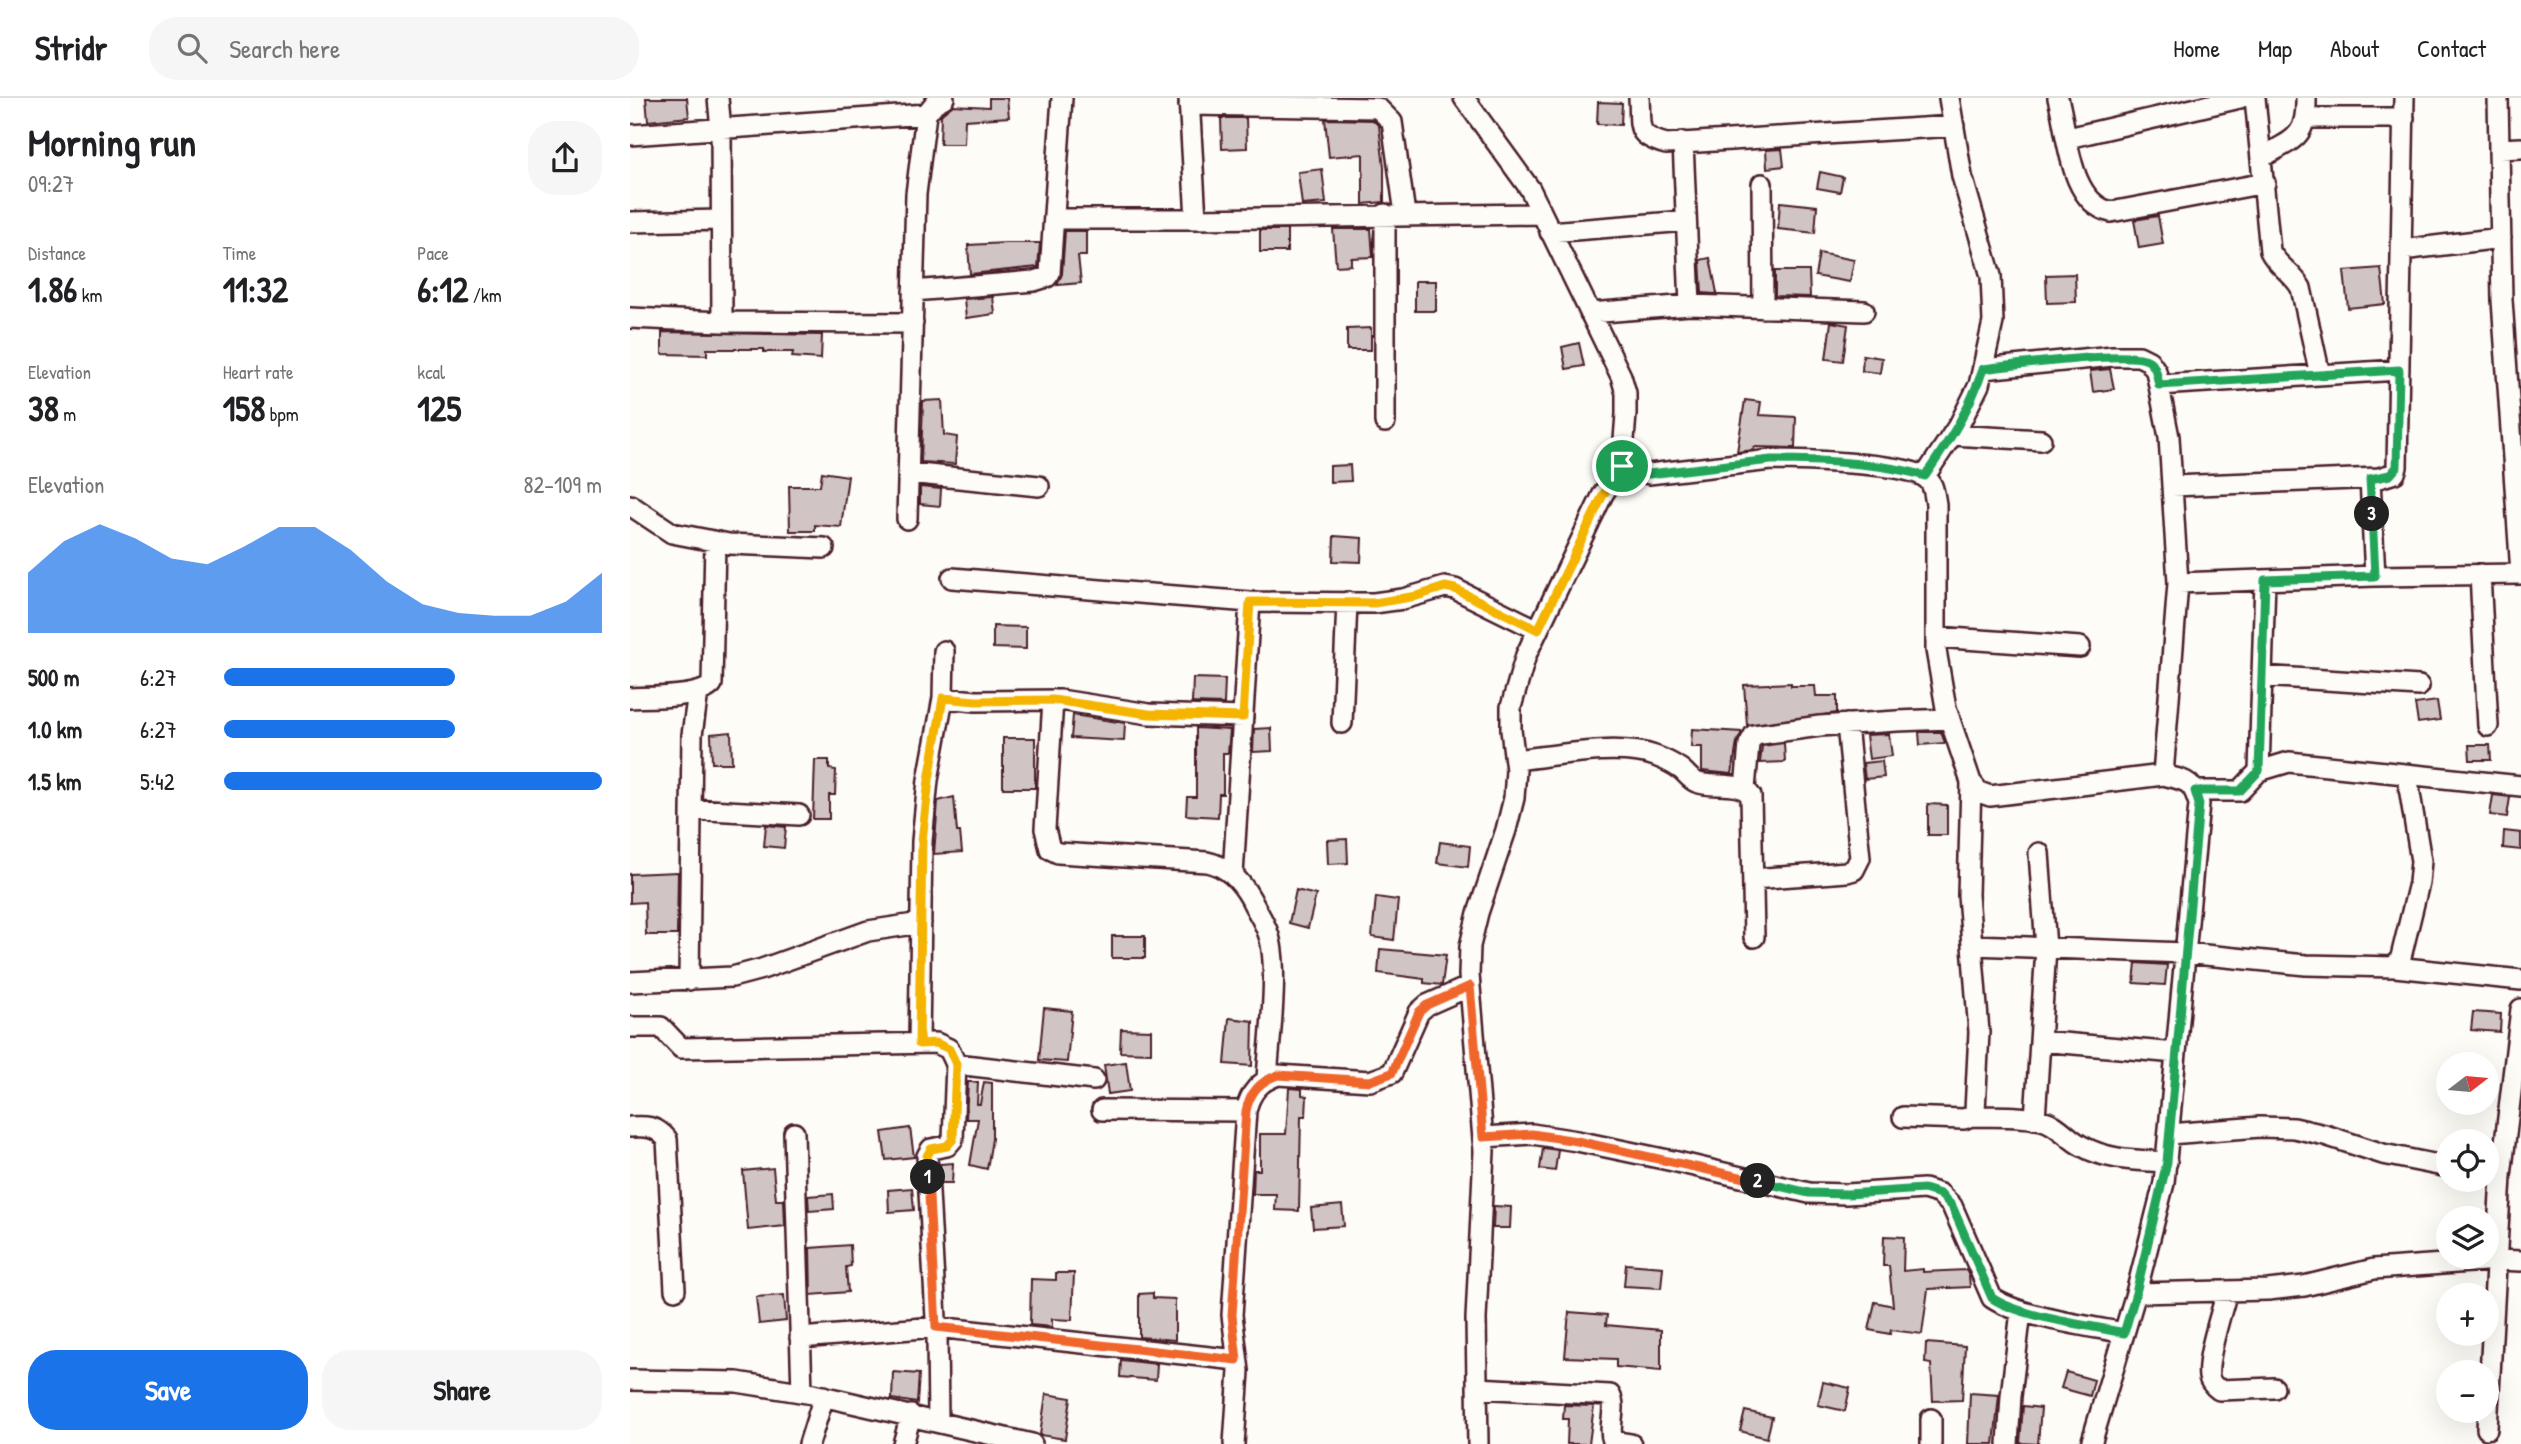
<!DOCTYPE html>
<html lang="en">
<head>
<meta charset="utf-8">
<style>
	:root { --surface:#fff; --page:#f6f6f6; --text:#202124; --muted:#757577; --line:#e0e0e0; --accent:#1a73e8 }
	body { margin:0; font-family:"Patrick Hand",sans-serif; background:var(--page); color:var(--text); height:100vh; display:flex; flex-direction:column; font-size:26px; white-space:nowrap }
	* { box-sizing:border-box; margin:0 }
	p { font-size:23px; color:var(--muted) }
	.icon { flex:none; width:38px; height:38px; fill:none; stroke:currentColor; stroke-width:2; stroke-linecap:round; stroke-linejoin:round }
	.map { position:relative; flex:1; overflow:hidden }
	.side { display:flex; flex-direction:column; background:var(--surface); width:630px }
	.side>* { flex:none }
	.needle { width:46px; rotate:74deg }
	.tools { position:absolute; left:1806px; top:954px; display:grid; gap:14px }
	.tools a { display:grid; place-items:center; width:63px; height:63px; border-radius:50%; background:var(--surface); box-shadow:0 7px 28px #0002; font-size:35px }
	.pin { position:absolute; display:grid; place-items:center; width:60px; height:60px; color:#fff; margin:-30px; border:4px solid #fff; border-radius:50%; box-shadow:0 2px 7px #0007 }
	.km { position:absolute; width:35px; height:35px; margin:-18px; border-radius:50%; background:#222; color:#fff; font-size:19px; line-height:35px; text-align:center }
	.round { display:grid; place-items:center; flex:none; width:74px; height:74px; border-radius:28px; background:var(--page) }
	.headline { display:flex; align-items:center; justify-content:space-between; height:119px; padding:0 28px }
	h1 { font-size:38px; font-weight:700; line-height:52px }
	.stats { display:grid; grid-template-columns:repeat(3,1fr); gap:10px; height:119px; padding:7px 28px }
	.stats div { display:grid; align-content:center }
	.stats b { font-size:35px; font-weight:700 }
	.stats small { font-size:19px; font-weight:400 }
	.stats p { font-size:19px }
	.chart { height:196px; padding:14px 28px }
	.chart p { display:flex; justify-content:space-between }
	.chart svg { width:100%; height:126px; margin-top:7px; fill:var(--accent); opacity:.7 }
	.button { display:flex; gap:14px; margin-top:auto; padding:14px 28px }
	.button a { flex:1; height:80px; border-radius:28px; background:var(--accent); color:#fff; font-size:28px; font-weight:700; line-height:80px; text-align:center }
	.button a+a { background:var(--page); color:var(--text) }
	ul { padding:0 28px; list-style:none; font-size:23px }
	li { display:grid; grid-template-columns:112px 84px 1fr; align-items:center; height:52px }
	li i { height:18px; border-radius:9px; background:var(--accent) }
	header { display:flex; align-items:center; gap:42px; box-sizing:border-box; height:98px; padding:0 35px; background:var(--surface); border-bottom:2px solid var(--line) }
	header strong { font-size:33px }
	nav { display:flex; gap:38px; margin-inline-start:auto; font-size:24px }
	.search { width:490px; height:63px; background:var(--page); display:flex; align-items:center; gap:18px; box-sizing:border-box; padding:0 24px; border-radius:28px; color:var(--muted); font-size:26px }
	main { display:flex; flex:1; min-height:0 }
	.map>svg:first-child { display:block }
	.building { fill:#d0c5c4; stroke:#4a1f2b; stroke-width:2 }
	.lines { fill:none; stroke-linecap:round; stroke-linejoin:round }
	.minor-casing { stroke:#4a1f2b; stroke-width:24 }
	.minor { stroke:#fdfcf7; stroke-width:19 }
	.split-1-casing { stroke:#fff; stroke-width:14 }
	.split-2-casing { stroke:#fff; stroke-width:14 }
	.split-3-casing { stroke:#fff; stroke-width:14 }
	.split-4-casing { stroke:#fff; stroke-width:14 }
	.split-1 { stroke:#f5b400; stroke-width:9 }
	.split-2 { stroke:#f0652b; stroke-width:9 }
	.split-3 { stroke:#22a559; stroke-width:9 }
	.split-4 { stroke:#22a559; stroke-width:9 }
</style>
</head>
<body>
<header>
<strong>Stridr</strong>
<div class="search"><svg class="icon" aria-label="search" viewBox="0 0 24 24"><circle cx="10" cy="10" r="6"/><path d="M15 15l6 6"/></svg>Search here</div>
<nav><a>Home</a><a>Map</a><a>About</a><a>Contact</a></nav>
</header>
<main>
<section class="side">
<div class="headline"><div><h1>Morning run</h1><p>09:27</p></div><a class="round"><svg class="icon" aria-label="share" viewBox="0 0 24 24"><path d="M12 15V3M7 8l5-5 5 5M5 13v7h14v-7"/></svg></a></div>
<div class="stats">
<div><p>Distance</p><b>1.86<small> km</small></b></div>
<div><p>Time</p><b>11:32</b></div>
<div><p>Pace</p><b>6:12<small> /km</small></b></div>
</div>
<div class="stats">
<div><p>Elevation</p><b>38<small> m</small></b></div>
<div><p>Heart rate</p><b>158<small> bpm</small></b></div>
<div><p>kcal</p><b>125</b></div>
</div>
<div class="chart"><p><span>Elevation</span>82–109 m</p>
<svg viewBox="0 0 160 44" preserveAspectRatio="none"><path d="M0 44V23L10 12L20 6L30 11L40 18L50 20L60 14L70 7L80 7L90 15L100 26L110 34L120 37L130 38L140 38L150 33L160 23V44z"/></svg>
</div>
<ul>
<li><b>500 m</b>6:27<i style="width:61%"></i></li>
<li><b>1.0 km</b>6:27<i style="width:61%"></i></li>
<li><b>1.5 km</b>5:42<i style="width:100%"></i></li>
</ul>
<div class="button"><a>Save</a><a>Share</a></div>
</section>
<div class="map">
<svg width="1891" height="1346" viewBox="0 0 1891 1346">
	<rect width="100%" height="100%" fill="#fdfcf7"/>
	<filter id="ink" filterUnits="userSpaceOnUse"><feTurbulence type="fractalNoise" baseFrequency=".0143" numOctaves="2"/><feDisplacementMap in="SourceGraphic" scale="14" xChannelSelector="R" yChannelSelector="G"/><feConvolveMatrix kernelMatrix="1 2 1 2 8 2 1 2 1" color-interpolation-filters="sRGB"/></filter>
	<g filter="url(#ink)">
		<path class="building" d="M 16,0 L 57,0 L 59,19 L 18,23 Z
			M 359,0 L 377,0 L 379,19 L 335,22 L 334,46 L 310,46 L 311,17 L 313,15 L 323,7 L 359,9 Z
			M 968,4 L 992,5 L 991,27 L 967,26 Z
			M 591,20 L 616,20 L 617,50 L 592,51 Z
			M 695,21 L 743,22 L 749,28 L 754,69 L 754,104 L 733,106 L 733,56 L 699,59 Z
			M 1152,51 L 1154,68 L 1137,70 L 1136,52 Z
			M 692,71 L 696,105 L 672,107 L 668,74 Z
			M 1190,74 L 1213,79 L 1210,94 L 1187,90 Z
			M 1150,104 L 1187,108 L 1185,135 L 1148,131 Z
			M 1528,118 L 1533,146 L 1509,150 L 1504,122 Z
			M 703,131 L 741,131 L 743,159 L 721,160 L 721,167 L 706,168 Z
			M 630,132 L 657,132 L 657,154 L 630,154 Z
			M 435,133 L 456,133 L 456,158 L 448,158 L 451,185 L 427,187 L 432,176 Z
			M 376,145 L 410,145 L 408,169 L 340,176 L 338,147 Z
			M 1189,155 L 1224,162 L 1220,184 L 1185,178 Z
			M 1080,160 L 1087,195 L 1085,196 L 1072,195 L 1070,162 Z
			M 1751,170 L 1755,206 L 1718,210 L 1714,173 Z
			M 1145,173 L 1179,173 L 1180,199 L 1145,198 Z
			M 1445,176 L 1446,204 L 1417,205 L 1416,177 Z
			M 785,183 L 806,183 L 806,213 L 785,213 Z
			M 363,199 L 365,216 L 336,220 L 334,201 Z
			M 1201,224 L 1218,227 L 1213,263 L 1196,261 Z
			M 741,230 L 741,252 L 717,252 L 717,231 Z
			M 32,234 L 192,237 L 191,261 L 162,259 L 163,254 L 134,254 L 134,251 L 77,251 L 77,257 L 32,256 Z
			M 949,245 L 954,268 L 936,271 L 932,249 Z
			M 1233,257 L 1252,260 L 1250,275 L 1232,273 Z
			M 1480,271 L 1484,291 L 1463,294 L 1460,273 Z
			M 312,302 L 314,337 L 327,339 L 325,366 L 291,364 L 293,303 Z
			M 1115,302 L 1131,304 L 1129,317 L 1166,319 L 1165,350 L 1124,349 L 1124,352 L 1107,354 Z
			M 720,367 L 721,383 L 700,384 L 700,368 Z
			M 192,374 L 218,378 L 211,429 L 185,427 L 185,433 L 160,433 L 159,388 L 190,388 Z
			M 290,389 L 311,391 L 310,408 L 290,406 Z
			M 704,438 L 732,440 L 731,464 L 703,463 Z
			M 363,528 L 396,529 L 396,551 L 363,550 Z
			M 563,580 L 595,581 L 594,606 L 562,605 Z
			M 1161,585 L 1161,588 L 1185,588 L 1186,598 L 1207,598 L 1207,615 L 1117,627 L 1114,587 Z
			M 1807,603 L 1810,622 L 1788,625 L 1785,606 Z
			M 443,617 L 495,625 L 494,643 L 441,640 Z
			M 566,630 L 600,632 L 598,655 L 593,655 L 593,696 L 589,696 L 588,719 L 556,717 L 557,699 L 566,699 Z
			M 641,630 L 642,653 L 623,654 L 624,631 Z
			M 1062,631 L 1112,634 L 1107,644 L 1102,676 L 1072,673 L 1072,649 L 1061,649 Z
			M 101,634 L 102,665 L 82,665 L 81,636 Z
			M 1289,634 L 1311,634 L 1315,645 L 1290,647 Z
			M 1259,636 L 1262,658 L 1239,661 L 1236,637 Z
			M 373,640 L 405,640 L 405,690 L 373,690 Z
			M 1154,645 L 1155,664 L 1130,665 L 1132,648 Z
			M 1839,647 L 1860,647 L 1861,662 L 1840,662 Z
			M 185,662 L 199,662 L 199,671 L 206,672 L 205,697 L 199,697 L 199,721 L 183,721 Z
			M 1252,663 L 1254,679 L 1235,681 L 1233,665 Z
			M 1863,697 L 1880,699 L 1877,719 L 1860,717 Z
			M 324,699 L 327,734 L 330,734 L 332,754 L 304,756 L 308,703 Z
			M 1298,706 L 1317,707 L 1317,737 L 1298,737 Z
			M 136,727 L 156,729 L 154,750 L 134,748 Z
			M 1874,733 L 1891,735 L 1891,752 L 1873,750 Z
			M 717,741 L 718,765 L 698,766 L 697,742 Z
			M 810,744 L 840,748 L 838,769 L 807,765 Z
			M 48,774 L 47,837 L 16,837 L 15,804 L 0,805 L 0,776 Z
			M 666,792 L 686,797 L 678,830 L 659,825 Z
			M 746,799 L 768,802 L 764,842 L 742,839 Z
			M 482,838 L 515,838 L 515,860 L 482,860 Z
			M 750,851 L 816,857 L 812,887 L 794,885 L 794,881 L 748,875 Z
			M 1506,865 L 1537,867 L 1535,887 L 1504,885 Z
			M 414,910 L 442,913 L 437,964 L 409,962 Z
			M 1843,914 L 1871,916 L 1870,934 L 1841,932 Z
			M 599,920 L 623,923 L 622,968 L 595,966 Z
			M 491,931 L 521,932 L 521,955 L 490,954 Z
			M 496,964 L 500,993 L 478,996 L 474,967 Z
			M 338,984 L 348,984 L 347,1006 L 350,1006 L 354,984 L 362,985 L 362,1041 L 357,1071 L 340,1067 L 348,1021 L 336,1021 Z
			M 659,990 L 672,991 L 672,997 L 677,998 L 676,1018 L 671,1018 L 669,1113 L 645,1112 L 646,1096 L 623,1096 L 624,1072 L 630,1072 L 630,1036 L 656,1036 Z
			M 280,1030 L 284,1059 L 256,1062 L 252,1034 Z
			M 913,1050 L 928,1052 L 925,1073 L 910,1071 Z
			M 323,1065 L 322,1085 L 311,1085 L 310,1066 Z
			M 143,1070 L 146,1102 L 154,1102 L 155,1128 L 118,1132 L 113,1073 Z
			M 282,1090 L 284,1112 L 259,1114 L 258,1092 Z
			M 203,1096 L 204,1111 L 179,1113 L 178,1098 Z
			M 712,1107 L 714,1128 L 683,1130 L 681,1110 Z
			M 864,1108 L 881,1109 L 880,1130 L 863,1130 Z
			M 1254,1138 L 1274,1139 L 1273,1173 L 1293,1171 L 1293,1174 L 1336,1172 L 1339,1178 L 1340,1189 L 1298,1191 L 1292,1236 L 1261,1232 L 1260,1236 L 1239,1232 L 1245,1204 L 1263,1208 L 1259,1168 L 1253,1168 Z
			M 220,1147 L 221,1168 L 216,1169 L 218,1194 L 181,1197 L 180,1150 Z
			M 996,1166 L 1033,1169 L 1031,1190 L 994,1188 Z
			M 426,1175 L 444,1175 L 442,1222 L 422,1221 L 422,1229 L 400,1227 L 401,1181 L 426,1182 Z
			M 523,1195 L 523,1200 L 545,1201 L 545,1242 L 509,1239 L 509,1196 Z
			M 154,1197 L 156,1223 L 129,1226 L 126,1199 Z
			M 939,1214 L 977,1217 L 976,1227 L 1031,1232 L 1031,1273 L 986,1269 L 986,1261 L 935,1259 Z
			M 1296,1245 L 1335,1248 L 1332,1302 L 1303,1303 L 1301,1266 L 1295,1265 Z
			M 491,1262 L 527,1266 L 526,1282 L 490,1279 Z
			M 263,1274 L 289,1276 L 287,1305 L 262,1301 Z
			M 1436,1274 L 1464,1282 L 1460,1298 L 1431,1290 Z
			M 1193,1284 L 1220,1290 L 1215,1313 L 1188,1307 Z
			M 1340,1295 L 1369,1297 L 1364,1346 L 1338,1346 Z
			M 416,1296 L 441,1300 L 435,1341 L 410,1337 Z
			M 934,1307 L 964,1308 L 959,1346 L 937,1346 L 938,1321 L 933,1321 Z
			M 1393,1308 L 1411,1310 L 1408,1346 L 1390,1345 Z
			M 1115,1313 L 1142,1319 L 1137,1340 L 1110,1333 Z"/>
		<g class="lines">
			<defs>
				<path id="minor" d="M 88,0 L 91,31 L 92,224
					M 559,0 L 566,121
					M 834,0 L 900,91 L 991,278 L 996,295 L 996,316 L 992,368 L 973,396 L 896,557 L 881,609 L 881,632 L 886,672 L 884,700 L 876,732 L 848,815 L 840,848 L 839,877 L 854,1053 L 846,1221 L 848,1346
					M 1009,0 C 1011,29 1004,37 1036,46 L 1324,28
					M 1428,0 C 1438,37 1439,104 1481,114 L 1635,85
					M 1625,0 L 1640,153 C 1647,168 1663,175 1671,190 L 1690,277
					M 1868,0 L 1872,202 L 1891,475
					M 559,7 L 748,10 L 762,24 L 775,116
					M 1677,20 L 1774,20
					M 0,37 L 296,16
					M 1438,40 L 1610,0
					M 1053,44 L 1060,207
					M 1869,51 L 1891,50
					M 1632,59 C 1664,41 1677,40 1676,0
					M 1132,86 L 1133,210
					M 424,121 L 566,121 L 912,116
					M 0,124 L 91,122
					M 920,134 L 1056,123
					M 1772,152 L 1871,140
					M 283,193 L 404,183 L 417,179 L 420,175 L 432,0
					M 960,215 L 1060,207 L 1234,213
					M 0,220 L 92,224 L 283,225
					M 1353,271 L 1483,258 L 1509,258 L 1519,263 L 1526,273 L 1539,339 L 1548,485 L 1533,677
					M 1529,287 L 1769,272
					M 755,324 L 755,116
					M 1322,337 L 1411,342
					M 992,368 L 1019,376 L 1141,362 C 1171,362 1270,365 1293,378 C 1304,383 1304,396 1306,406 L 1306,552 L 1316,610 L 1341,684 L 1349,694 L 1360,698 L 1533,677 C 1556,683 1562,681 1569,706 L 1534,1085 L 1506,1195 L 1461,1346
					M 278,375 L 409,388
					M 1295,378 L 1330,325 L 1349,287 L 1363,224 L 1361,178 L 1332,78 L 1319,0
					M 1740,381 L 1745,478
					M 1542,388 L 1749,380 L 1765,375 L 1767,369 L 1774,0
					M 0,407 L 42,435 L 99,446 L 194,450
					M 277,421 L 286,96 L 296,16 L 305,5 L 314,0
					M 1850,476 L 1858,628
					M 322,480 L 620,504 L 744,505 L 773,501 L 815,489 L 825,491 L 908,532
					M 1548,485 L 1745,478 L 1891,476
					M 1306,539 L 1450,549
					M 1632,578 L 1789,588
					M 0,600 C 18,599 71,600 82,586 L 85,444
					M 313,600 L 346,603 L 430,602 L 519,616 L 613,619
					M 423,602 L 415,731 L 420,751 L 428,755 L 577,764 C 597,768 611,783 621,801 C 626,812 634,823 638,835 C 650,867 639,944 637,981
					M 712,625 L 717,504
					M 885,662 C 924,658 988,645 1025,658 C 1033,661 1042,665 1049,670 C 1055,673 1059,681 1066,684 C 1082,691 1110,681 1121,698 L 1124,839
					M 1629,673 L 1635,482
					M 1115,691 L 1119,646 L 1124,637 L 1190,628 L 1267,623 L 1320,621
					M 1565,693 L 1610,693 L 1629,673 L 1659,664 L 1891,688
					M 61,711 L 169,717
					M 603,777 L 620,504
					M 1123,781 L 1217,774 L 1224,772 L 1230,760 L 1217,626
					M 1343,847 L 1555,855 L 1676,867 L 1765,869 L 1891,882
					M 1765,869 L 1771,859 L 1789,785 L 1791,763 L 1777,677
					M 59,882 L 62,637 L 68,594
					M 0,884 L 102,879 L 132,871 L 238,833 L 291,825
					M 0,929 L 31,929 L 51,950 L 306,945 L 319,951 L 326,966 L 323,1041 L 317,1048 L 301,1051 L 297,1058 L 307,1238 L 308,1323
					M 1410,943 L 1546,955
					M 289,945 L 292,743 L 298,682 L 313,600 L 314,553
					M 326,966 L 464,982
					M 472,1012 L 616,1013
					M 1341,1018 C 1364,1019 1390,1017 1412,1022 C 1428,1026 1438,1041 1452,1048 C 1478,1063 1509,1062 1537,1064
					M 1273,1019 L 1334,1021 L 1341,1018 L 1345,1013 L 1349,934 L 1338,797 L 1341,684
					M 1405,1021 L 1416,850 L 1409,755
					M 0,1029 C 16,1028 26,1028 37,1041 L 45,1192
					M 164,1035 L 172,1294
					M 1539,1036 L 1630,1029 L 1664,1030 L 1695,1037 L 1753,1056 L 1818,1069
					M 854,1039 L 902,1036 L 947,1043 L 1043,1063 L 1179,1095 L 1217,1096 L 1294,1091 L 1310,1096 L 1322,1108 L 1362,1200 C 1390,1219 1459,1228 1494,1235
					M 1597,1193 C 1592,1213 1576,1260 1579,1279 C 1580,1285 1585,1289 1589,1292 L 1644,1290
					M 1506,1195 L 1638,1192 L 1674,1188 L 1744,1171 L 1868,1162 L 1891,1163
					M 170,1240 L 306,1229 L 607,1262
					M 0,1282 L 107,1284 L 183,1296 L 402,1346
					M 847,1290 L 980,1297 C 988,1310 977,1328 983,1343 L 1001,1346
					M 1857,1331 L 1871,1078 L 1891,911
					M 179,1346 L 194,1298
					M 273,1346 L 281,1317
					M 604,1346 L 609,1273 L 602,1217 L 616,1013 C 620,994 630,983 648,977 L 740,983 L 762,975 L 789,914 L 797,907 L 840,888
					M 1301,1346 L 1301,1321
					M 1378,1346 L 1381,1298 L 1391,1213"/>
			</defs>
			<use href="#minor" class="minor-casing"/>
			<use href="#minor" class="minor"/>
		</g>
	</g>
	<g class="lines" filter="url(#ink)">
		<defs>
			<path id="split-1" d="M 298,1079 L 297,1058 L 301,1051 L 317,1048 L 323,1041 L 326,966 L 319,951 L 306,945 L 289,946 L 292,743 L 299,682 L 313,600 L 346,603 L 423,602 L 519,616 L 613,619 L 620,504 L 744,505 L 787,498 L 815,489 L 825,491 L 908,532 L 973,397 L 992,368"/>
			<path id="split-2" d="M 298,1079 L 306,1229 L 607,1262 L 602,1217 L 616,1013 C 620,994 630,983 648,977 L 740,983 L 762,975 L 789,914 L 797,907 L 840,888 L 853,1039 L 902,1036 L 947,1043 L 1128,1083"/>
			<path id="split-3" d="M 1128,1083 L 1179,1095 L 1217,1096 L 1294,1091 L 1310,1096 L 1322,1108 L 1362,1200 C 1390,1219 1459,1227 1494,1235 L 1506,1195 L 1537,1064 L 1569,706 L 1565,693 L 1610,693 L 1629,673 L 1635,482 L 1745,478 L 1742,416"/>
			<path id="split-4" d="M 992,368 L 1019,376 L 1141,362 C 1186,362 1253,365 1295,378 C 1319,343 1340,311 1353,271 C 1379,268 1503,251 1519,263 C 1526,268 1527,278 1529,287 L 1769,272 L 1767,369 L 1760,377 L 1740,381 L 1742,416"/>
		</defs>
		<use href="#split-1" class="split-1-casing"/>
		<use href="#split-2" class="split-2-casing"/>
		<use href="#split-3" class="split-3-casing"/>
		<use href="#split-4" class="split-4-casing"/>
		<use href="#split-1" class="split-1"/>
		<use href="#split-2" class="split-2"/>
		<use href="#split-3" class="split-3"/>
		<use href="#split-4" class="split-4"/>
	</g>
</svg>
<div class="tools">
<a><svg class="needle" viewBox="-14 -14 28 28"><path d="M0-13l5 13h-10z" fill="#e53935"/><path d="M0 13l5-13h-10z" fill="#757577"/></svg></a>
<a><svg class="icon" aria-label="locate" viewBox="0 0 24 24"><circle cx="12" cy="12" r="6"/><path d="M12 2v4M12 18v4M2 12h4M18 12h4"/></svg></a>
<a><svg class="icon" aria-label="layers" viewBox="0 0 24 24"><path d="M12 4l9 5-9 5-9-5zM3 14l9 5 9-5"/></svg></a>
<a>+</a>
<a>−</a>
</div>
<div class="pin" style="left:992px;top:368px;background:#1e9e55"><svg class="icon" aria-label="arrive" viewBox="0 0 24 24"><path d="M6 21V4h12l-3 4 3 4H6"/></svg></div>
<b class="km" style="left:298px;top:1079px">1</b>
<b class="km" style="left:1128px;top:1083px">2</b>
<b class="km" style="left:1742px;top:416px">3</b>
</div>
</main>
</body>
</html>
